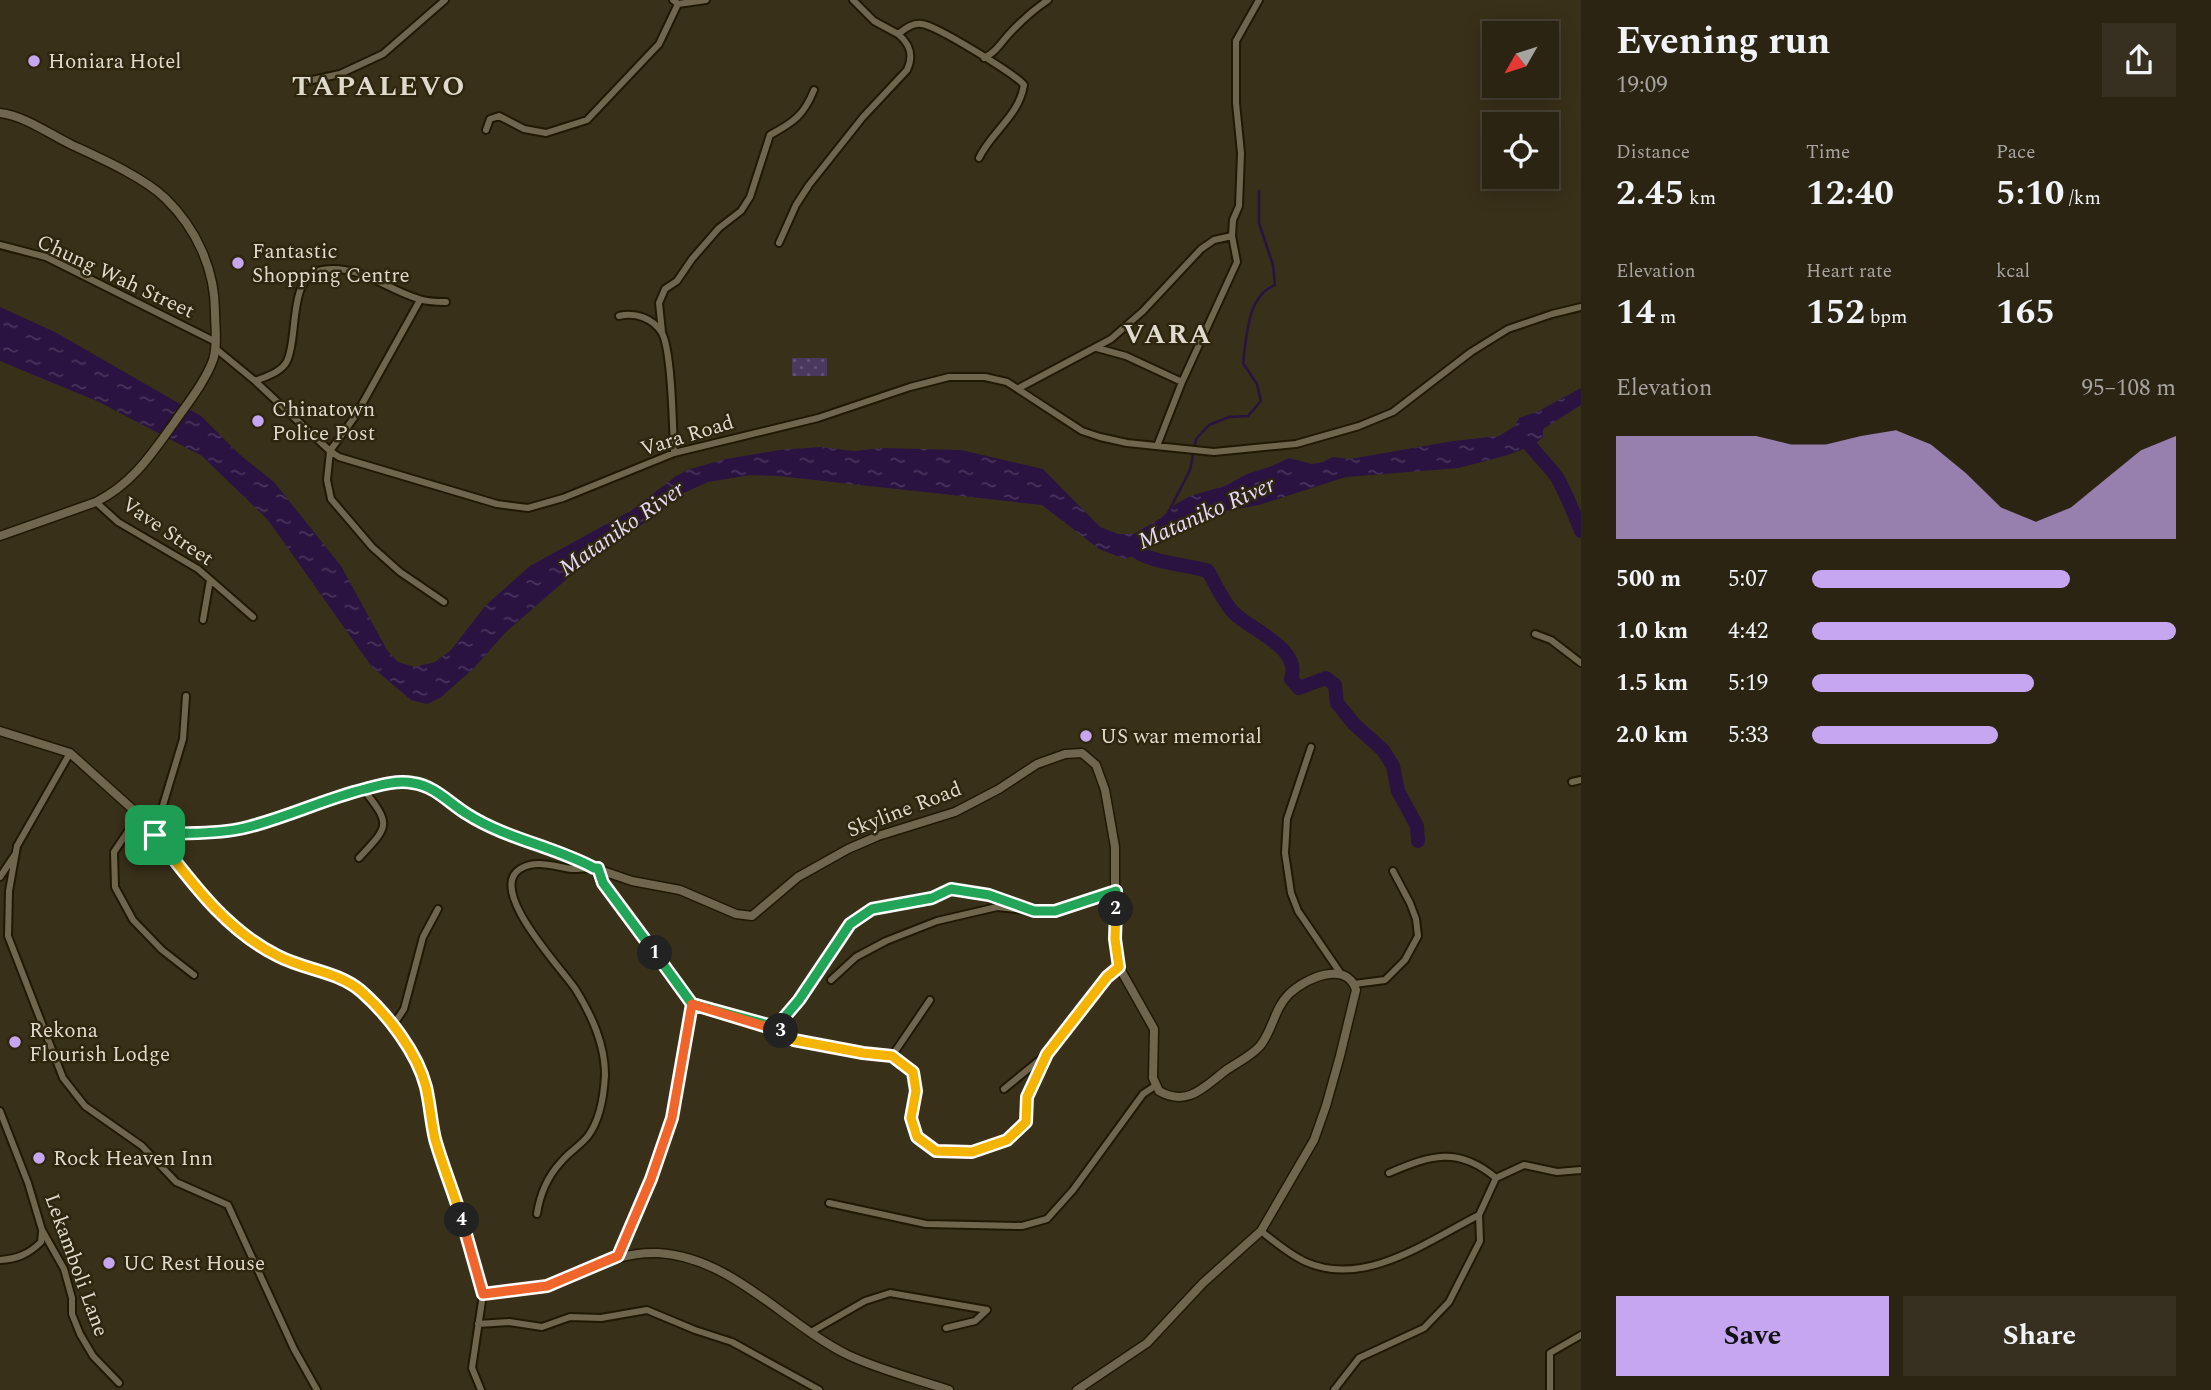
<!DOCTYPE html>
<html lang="en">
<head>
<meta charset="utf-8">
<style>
	:root { --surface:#2b2413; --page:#373021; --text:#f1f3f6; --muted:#a6a4a0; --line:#474133; --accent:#c6a6f0 }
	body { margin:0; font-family:Spectral,serif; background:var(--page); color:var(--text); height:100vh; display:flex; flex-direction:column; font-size:26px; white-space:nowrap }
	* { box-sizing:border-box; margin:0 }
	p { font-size:23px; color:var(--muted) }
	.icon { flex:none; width:38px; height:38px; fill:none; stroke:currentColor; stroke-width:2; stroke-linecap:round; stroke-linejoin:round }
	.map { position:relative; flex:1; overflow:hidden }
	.sheet { display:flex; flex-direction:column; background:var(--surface); width:630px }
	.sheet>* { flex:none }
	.needle { width:46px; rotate:231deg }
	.fabs { position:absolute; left:1482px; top:21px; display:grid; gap:14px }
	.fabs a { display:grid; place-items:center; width:77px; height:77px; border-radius:0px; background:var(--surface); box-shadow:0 4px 18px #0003,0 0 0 2px var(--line); font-size:35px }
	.pin { position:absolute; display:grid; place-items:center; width:60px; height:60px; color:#fff; margin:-30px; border-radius:14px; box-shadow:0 4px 10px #0006 }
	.km { position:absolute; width:35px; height:35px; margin:-18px; border-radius:50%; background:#222; color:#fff; font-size:19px; line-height:35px; text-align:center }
	.round { display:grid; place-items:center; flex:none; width:74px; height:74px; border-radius:0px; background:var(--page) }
	.headline { display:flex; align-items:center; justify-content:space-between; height:119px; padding:0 35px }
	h1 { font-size:38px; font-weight:700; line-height:52px }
	.metrics { display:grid; grid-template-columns:repeat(3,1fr); gap:10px; height:119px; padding:7px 35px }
	.metrics div { display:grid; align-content:center }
	.metrics b { font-size:35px; font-weight:700 }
	.metrics small { font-size:19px; font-weight:400 }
	.metrics p { font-size:19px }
	.chart { height:196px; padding:14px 35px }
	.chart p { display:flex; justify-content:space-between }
	.chart svg { width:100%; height:126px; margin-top:7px; fill:var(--accent); opacity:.7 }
	.action { display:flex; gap:14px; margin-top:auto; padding:14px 35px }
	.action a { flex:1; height:80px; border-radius:0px; background:var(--accent); color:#111; font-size:28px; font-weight:700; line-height:80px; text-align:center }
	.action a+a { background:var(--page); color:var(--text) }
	ul { padding:0 35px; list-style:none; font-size:23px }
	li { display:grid; grid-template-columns:112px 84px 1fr; align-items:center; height:52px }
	li i { height:18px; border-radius:9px; background:var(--accent) }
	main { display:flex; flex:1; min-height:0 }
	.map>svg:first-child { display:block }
	.park { fill:url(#park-dots) }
	.water { fill:url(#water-ripples) }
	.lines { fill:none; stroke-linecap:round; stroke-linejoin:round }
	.stream { stroke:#2a1341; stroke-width:2.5 }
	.river { stroke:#2a1341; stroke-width:14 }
	.minor-casing { stroke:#201802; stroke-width:10 }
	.tertiary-casing { stroke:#201802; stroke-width:11 }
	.minor { stroke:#70664d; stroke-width:6 }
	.tertiary { stroke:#70664d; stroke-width:8 }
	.split-1-casing { stroke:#fff; stroke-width:14 }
	.split-2-casing { stroke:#fff; stroke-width:14 }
	.split-3-casing { stroke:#fff; stroke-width:14 }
	.split-4-casing { stroke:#fff; stroke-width:14 }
	.split-5-casing { stroke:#fff; stroke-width:14 }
	.split-1 { stroke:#22a559; stroke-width:9 }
	.split-2 { stroke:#22a559; stroke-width:9 }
	.split-3 { stroke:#f5b400; stroke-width:9 }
	.split-4 { stroke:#f0652b; stroke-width:9 }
	.split-5 { stroke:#f5b400; stroke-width:9 }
	.poi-dot { fill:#c6a6f0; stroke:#2f260f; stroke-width:2.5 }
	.labels { text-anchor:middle; stroke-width:5; stroke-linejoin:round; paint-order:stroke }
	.poi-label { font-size:21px; fill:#dfdacc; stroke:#2f260f; text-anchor:start }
	.street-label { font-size:21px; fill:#dfdacc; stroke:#2f260f }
	.water-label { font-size:23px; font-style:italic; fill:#e6d9f9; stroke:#2f260f }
	.district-label { font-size:28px; font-weight:bold; letter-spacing:2px; fill:#dfdacc; stroke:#2f260f }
</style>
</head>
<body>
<main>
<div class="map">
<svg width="1581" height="1390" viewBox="0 0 1581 1390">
	<defs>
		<pattern id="park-dots" width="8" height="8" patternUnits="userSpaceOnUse" patternTransform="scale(1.75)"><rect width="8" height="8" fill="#4a385f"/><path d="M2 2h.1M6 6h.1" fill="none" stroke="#645475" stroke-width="1.8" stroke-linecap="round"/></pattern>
		<pattern id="water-ripples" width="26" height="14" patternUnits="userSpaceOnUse" patternTransform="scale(1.75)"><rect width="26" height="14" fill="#2a1341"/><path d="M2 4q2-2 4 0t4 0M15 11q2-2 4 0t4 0" fill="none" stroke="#48355b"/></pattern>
	</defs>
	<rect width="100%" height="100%" fill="#393019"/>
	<path class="park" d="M 792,358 L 827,358 L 827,376 L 792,376 Z"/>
	<path class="water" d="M 0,307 L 55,332 L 201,416 L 239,454 L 274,482 L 341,566 L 387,650 L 398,662 L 415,667 L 435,662 L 451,650 L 486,605 L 530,566 L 632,510 L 676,476 L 690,469 L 726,459 L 779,450 L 821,447 L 854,451 L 883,448 L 961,450 L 1043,469 L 1100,527 L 1118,534 L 1134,534 L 1161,518 L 1176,504 L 1190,496 L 1225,486 L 1247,474 L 1272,466 L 1289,458 L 1312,464 L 1323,462 L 1333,457 L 1350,459 L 1453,441 L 1499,436 L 1515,426 L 1519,418 L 1537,412 L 1581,388 L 1581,405 L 1543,429 L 1543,437 L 1534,445 L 1508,455 L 1459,468 L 1346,477 L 1259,505 L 1219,512 L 1151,548 L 1125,559 L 1099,549 L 1042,505 L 778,476 L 750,475 L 708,482 L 679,495 L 656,515 L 583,565 L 506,632 L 473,669 L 440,698 L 427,704 L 411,700 L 372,667 L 268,520 L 202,456 L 99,402 L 0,361 Z"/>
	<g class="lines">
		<path class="stream" d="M 1168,513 L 1190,470 L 1196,439 L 1209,425 L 1229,417 L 1248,416 L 1261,401 L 1257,384 L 1243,363 C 1247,335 1247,296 1275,285 L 1273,265 L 1259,223 L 1259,191"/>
		<path class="river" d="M 1529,444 C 1536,454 1553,470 1558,479 C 1567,496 1574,513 1581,531
			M 1130,547 C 1151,564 1182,563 1208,571 C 1216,585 1223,602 1234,613 C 1252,631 1302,648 1291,679 L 1299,688 L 1326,678 L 1335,685 L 1337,703 L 1354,724 L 1383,750 L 1393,766 L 1398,791 L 1417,826 L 1418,841"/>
		<defs>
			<path id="minor" d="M 673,0 L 678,4 L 706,0
				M 853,0 L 874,21 L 898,34 C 905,29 913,22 922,24 C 937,26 1015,74 1024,85 C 1019,116 992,131 979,158
				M 984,58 C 996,52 1000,44 1009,34 C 1021,21 1033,10 1048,0
				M 303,82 L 340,74 L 383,54 L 445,0
				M 486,130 L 490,119 L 499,116 L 524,129 L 546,133 L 587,120 L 659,44 L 678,4
				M 779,243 L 796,205 L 809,185 L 863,117 L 907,70 C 914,55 910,44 898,34
				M 0,245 L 46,257 L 216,342
				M 420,300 L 356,415 L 330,451 L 327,480 L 331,499 L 372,547 L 400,572 L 444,602
				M 619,316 C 635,312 653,318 662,333 C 672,351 673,428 674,453
				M 662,332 L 659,303 L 665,289 L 677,281 L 692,259 L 719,228 L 741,211 L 750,197 L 770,135 C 794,122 804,115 814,90
				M 215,348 L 255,381 L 330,451 L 339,457 L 497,504 L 528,508 L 563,498 L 674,453 L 818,418 L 910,387 L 949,377 L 985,377 L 1007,382 L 1082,431 L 1100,437 L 1127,443 L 1214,452 L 1296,444 L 1359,426 L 1393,412 L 1471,352 L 1508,329 L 1552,314 L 1581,307
				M 1097,348 L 1126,356 L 1182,382
				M 255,381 C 265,377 282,372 287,361 C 299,337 287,276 322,270 C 358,263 387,290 419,299 C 428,302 438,302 446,302
				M 1019,388 L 1111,339 L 1143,311 L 1201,249 L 1214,240 L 1232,236
				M 1157,446 L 1182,382 L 1237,262 L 1232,236 L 1233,220 L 1239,206 L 1241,153 L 1236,103 L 1236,41 L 1259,0
				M 96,502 L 118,522 L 198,569 L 253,617
				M 203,620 L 210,580
				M 1535,634 L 1551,640 L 1581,663
				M 1311,747 L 1287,819 L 1285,853 L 1291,893 L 1298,911 L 1341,974
				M 70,753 L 17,846 L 9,891 L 8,936 L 63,1078 L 85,1106 L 142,1146 L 176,1182 L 228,1205 L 294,1349 L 317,1390
				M 1572,782 L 1581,780
				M 139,815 L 114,852 L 115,887 L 133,920 L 162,950 L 194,975
				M 154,835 L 183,739 L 186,696
				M 359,858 C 389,826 392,825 363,789
				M 598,868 L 603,883 L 692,1005 L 672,1118 L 651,1179 L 618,1256
				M 0,877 L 14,856
				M 831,980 L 856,957 L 886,941 L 937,921 L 997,907 L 1034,911 L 1055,910 L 1116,891
				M 1354,984 L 1385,980 L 1405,960 L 1418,936 L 1416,919 L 1410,903 L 1393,871
				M 692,1005 L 776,1028 L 795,1039 L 863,1053 L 892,1056 L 930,1000
				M 392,1027 L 404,1009 L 423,937 L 438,909
				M 776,1028 L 799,1000 L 850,924 L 872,910 L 932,899 L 951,889 L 990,895 L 1034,911
				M 892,1056 L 913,1072 L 916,1091 L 911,1118 L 917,1137 L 936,1151 L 972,1152 L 1007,1140 L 1026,1122 L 1027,1097 L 1047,1054
				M 1004,1089 L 1047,1054 L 1107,977 L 1119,967
				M 0,1111 L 28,1183 L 42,1230 L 64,1269 L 72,1298 L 72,1314 L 80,1334 L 93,1356 L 119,1383
				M 1389,1173 C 1431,1155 1458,1146 1496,1178
				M 829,1203 L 926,1224 L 1022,1226 L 1047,1219 L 1073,1190 L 1143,1094 L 1155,1086
				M 537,1214 C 540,1194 547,1177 561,1162 C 569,1152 580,1146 588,1136 C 600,1120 604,1094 605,1075 C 605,1044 592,1016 576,990 C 563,970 486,890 520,869 C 537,859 555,867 572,869 C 579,869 587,868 594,868
				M 1261,1231 C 1275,1242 1290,1255 1306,1262 C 1365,1288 1428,1241 1479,1215
				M 0,1260 C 17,1259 29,1254 41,1242 L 42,1232
				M 478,1324 L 509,1322 L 542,1327 L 570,1317 L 601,1318 L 647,1310 L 695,1330 L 732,1342 L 819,1390
				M 946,1328 L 975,1321 L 987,1310
				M 811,1332 L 865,1301 L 890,1293 L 987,1310
				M 481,1390 L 472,1368 L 483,1294
				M 1334,1390 L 1359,1358 L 1424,1328 L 1449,1302 L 1480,1241 L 1479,1215 L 1496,1178 L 1524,1165 L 1557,1172 L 1581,1170
				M 1550,1390 L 1550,1353 L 1581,1335"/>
			<path id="tertiary" d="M 0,113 C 25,116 49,134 72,145 C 100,158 143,177 165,198 C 196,228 215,269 215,312 C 215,327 218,345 213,360 C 205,382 187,404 174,423 C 151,455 132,484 96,502 L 0,536
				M 0,731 L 70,753 L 139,815 L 154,835 L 227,831 L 281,817 L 335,796 L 380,785 L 411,782 L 440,793 L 470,816 L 538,846 L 569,854 L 594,868 L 632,881 L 680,890 L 736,914 L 752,916 L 798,877 L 848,849 L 878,836 L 955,812 L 999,789 L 1037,764 L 1065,754 L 1082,753 L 1096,765 L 1105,790 L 1115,847 L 1115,939 L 1119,967 L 1154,1029 L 1153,1078 L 1159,1091 C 1187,1107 1203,1088 1225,1071 C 1236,1063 1250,1057 1260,1046 C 1273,1030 1274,1009 1289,994 C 1304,979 1347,959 1356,990 L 1340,1056 L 1326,1106 L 1314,1140 L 1261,1231 L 1203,1283 L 1147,1343 L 1077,1390
				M 154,835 L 199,892 L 240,932 L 279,957 L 347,981 L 362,992 L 398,1033 L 417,1064 L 426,1086 L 436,1140 L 457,1201 L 483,1294 C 504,1292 526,1291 547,1286 C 587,1276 611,1251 658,1253 C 732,1257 785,1324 848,1355 C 880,1370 916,1379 949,1390"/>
		</defs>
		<use href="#minor" class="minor-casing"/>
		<use href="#tertiary" class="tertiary-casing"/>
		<use href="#minor" class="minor"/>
		<use href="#tertiary" class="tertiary"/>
	</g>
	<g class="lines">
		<defs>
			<path id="split-1" d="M 155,835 C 184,832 215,835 244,828 C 286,818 324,799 365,789 C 380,785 397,780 413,783 C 435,786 449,803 467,814 C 506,839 553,846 594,868 L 598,868 L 603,883 L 655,953"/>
			<path id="split-2" d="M 655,953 L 692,1004 L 776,1027 L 799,1000 L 850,924 L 872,909 L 932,898 L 951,889 L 989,895 L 1034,911 L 1055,911 L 1116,891 L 1116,909"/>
			<path id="split-3" d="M 781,1031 L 794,1040 L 863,1053 L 892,1056 L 913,1072 L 916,1091 L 911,1118 L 917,1137 L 936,1151 L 972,1152 L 1007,1140 L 1026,1122 L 1027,1097 L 1047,1054 L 1107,977 L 1119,967 L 1115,939 L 1116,909"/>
			<path id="split-4" d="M 462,1220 L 483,1294 L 547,1286 L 618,1256 L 651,1179 L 672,1118 L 692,1004 L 781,1031"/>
			<path id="split-5" d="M 155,835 C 190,880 225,930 278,956 C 305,970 337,971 361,991 C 388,1015 417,1052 426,1087 C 430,1104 431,1122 435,1139 C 443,1167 454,1193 462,1220"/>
		</defs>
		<use href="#split-1" class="split-1-casing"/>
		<use href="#split-2" class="split-2-casing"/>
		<use href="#split-3" class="split-3-casing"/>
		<use href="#split-4" class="split-4-casing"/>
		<use href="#split-5" class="split-5-casing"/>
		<use href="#split-1" class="split-1"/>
		<use href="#split-2" class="split-2"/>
		<use href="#split-3" class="split-3"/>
		<use href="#split-4" class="split-4"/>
		<use href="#split-5" class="split-5"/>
	</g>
	<g class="poi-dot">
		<circle cx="34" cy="61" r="7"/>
		<circle cx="238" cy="263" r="7"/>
		<circle cx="258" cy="421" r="7"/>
		<circle cx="1086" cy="736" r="7"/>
		<circle cx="15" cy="1042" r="7"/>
		<circle cx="39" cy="1158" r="7"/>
		<circle cx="109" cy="1263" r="7"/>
	</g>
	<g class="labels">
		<g class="poi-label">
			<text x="48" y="68">Honiara Hotel</text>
			<text x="252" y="258">Fantastic<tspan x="252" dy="24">Shopping Centre</tspan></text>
			<text x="272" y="416">Chinatown<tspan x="272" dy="24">Police Post</tspan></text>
			<text x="1100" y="743">US war memorial</text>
			<text x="29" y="1037">Rekona<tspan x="29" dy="24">Flourish Lodge</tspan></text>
			<text x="53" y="1165">Rock Heaven Inn</text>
			<text x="123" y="1270">UC Rest House</text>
		</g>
		<g class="street-label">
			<text transform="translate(116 276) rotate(25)" y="7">Chung Wah Street</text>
			<text transform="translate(687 435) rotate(-17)" y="7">Vara Road</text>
			<text transform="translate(168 531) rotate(34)" y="7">Vave Street</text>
			<text transform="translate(904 809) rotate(-21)" y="7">Skyline Road</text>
			<text transform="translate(77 1265) rotate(70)" y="7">Lekamboli Lane</text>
		</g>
		<g class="water-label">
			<text transform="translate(1206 512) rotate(-24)" y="8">Mataniko River</text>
			<text transform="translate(621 528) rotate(-35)" y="8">Mataniko River</text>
		</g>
		<g class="district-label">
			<text x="379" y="95">TAPALEVO</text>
			<text x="1168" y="343">VARA</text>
		</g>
	</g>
</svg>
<div class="fabs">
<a><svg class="needle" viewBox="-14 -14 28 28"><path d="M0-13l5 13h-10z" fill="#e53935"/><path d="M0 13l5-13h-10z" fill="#a6a4a0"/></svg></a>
<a><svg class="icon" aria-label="locate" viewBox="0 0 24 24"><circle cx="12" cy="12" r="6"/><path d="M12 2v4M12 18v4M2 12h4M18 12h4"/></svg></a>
</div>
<div class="pin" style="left:155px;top:835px;background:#1e9e55"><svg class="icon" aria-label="arrive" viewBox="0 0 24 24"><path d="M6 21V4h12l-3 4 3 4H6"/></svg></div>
<b class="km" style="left:655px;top:953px">1</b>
<b class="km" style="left:1116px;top:909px">2</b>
<b class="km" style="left:781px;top:1031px">3</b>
<b class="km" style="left:462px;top:1220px">4</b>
</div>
<section class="sheet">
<div class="headline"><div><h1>Evening run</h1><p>19:09</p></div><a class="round"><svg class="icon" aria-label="share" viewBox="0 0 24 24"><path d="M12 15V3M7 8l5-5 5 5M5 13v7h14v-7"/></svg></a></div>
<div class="metrics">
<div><p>Distance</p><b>2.45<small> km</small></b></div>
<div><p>Time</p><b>12:40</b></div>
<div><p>Pace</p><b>5:10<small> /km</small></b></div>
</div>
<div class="metrics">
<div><p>Elevation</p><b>14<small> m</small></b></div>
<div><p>Heart rate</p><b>152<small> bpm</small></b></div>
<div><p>kcal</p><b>165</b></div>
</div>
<div class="chart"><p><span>Elevation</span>95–108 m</p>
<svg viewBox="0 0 160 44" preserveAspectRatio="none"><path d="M0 44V8L10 8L20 8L30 8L40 8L50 11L60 11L70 8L80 6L90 11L100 21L110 33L120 38L130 33L140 23L150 13L160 8V44z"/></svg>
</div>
<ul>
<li><b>500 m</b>5:07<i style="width:71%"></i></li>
<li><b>1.0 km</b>4:42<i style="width:100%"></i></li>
<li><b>1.5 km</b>5:19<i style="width:61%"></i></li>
<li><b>2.0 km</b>5:33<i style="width:51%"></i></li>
</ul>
<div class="action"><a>Save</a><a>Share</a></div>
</section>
</main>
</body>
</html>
